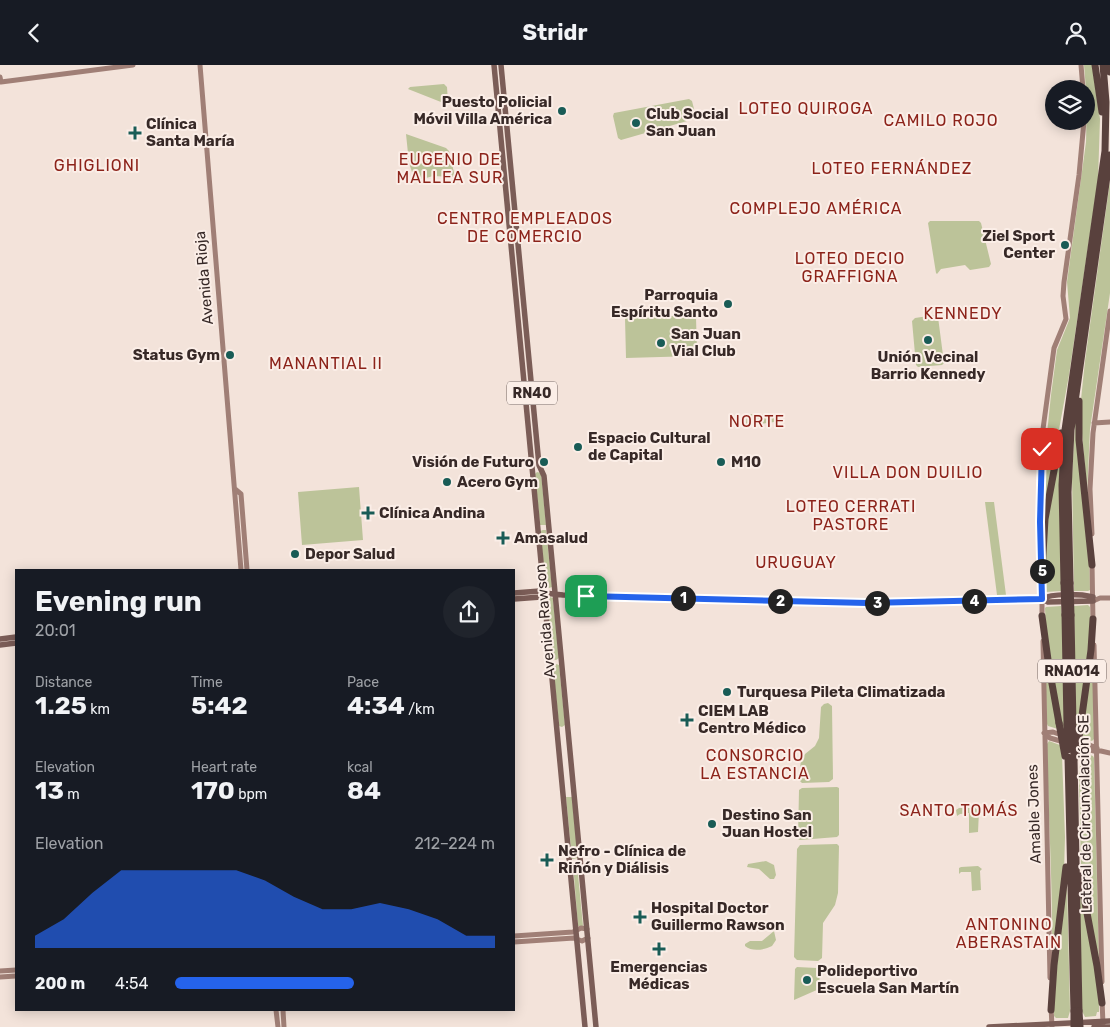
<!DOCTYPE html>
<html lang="en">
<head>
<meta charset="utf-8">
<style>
	:root { --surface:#171b24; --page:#20242c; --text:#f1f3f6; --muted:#9ea1a6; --accent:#2563eb }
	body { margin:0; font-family:Rubik,sans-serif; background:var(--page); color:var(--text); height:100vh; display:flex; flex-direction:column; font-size:19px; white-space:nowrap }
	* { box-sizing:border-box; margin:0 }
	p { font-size:16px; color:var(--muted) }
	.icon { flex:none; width:28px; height:28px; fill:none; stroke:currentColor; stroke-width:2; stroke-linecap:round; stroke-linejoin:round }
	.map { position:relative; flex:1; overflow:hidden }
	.details { position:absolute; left:15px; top:504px; width:500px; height:442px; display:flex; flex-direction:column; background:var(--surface); border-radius:0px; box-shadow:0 2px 12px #0003 }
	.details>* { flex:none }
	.buttons { position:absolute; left:1045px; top:15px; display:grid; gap:10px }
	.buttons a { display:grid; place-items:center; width:50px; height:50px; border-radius:50%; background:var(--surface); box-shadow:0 2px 12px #0003; font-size:25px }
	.pin { position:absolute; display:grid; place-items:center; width:42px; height:42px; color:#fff; margin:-21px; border-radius:10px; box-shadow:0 2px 8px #0006 }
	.km { position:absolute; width:25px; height:25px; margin:-12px; border-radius:50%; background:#222; color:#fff; font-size:14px; line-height:25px; text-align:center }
	.round { display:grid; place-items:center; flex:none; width:52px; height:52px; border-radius:26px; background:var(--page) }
	.overview { display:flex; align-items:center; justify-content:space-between; height:85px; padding:0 20px }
	h1 { font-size:28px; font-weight:700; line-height:38px }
	.metrics { display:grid; grid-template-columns:repeat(3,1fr); gap:8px; height:85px; padding:5px 20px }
	.metrics div { display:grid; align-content:center }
	.metrics b { font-size:25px; font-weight:700 }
	.metrics small { font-size:14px; font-weight:400 }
	.metrics p { font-size:14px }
	.chart { height:140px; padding:10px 20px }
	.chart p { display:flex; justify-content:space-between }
	.chart svg { width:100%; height:90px; margin-top:5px; fill:var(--accent); opacity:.7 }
	ul { padding:0 20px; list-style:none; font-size:16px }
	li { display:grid; grid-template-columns:80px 60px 1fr; align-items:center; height:38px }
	li i { height:12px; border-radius:6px; background:var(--accent) }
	header { display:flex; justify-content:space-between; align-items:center; height:65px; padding:0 20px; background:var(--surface); font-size:22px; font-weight:700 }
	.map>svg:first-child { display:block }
	.green { fill:#bcc399 }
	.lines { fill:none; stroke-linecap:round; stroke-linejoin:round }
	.secondary { stroke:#a07f76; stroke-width:5 }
	.primary { stroke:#7b5d57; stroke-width:5.5 }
	.highway { stroke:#59413d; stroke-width:7 }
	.highway-bridge { stroke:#59413d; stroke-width:7 }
	.route-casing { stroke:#fff; stroke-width:10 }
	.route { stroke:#2563eb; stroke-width:6 }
	.poi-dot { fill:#195c56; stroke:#fbeee7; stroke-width:2 }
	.labels { text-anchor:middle; stroke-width:4; stroke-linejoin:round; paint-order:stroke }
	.shield { fill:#fbeee7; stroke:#726461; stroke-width:1 }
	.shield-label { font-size:14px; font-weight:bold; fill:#372927 }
	.poi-label { font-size:15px; font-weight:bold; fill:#372927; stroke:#fbeee7; text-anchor:start }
	.street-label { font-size:15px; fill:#372927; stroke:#fbeee7 }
	.neighbourhood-label { font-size:16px; letter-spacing:1px; fill:#8c231a; stroke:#fbeee7 }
</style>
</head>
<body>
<header><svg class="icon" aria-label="back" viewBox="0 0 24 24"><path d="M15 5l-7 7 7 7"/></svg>Stridr<svg class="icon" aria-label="person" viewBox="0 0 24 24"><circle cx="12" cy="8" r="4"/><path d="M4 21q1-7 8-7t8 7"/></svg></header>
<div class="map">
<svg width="1110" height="962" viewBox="0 0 1110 962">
	<rect width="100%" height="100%" fill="#f3e3da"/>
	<path class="green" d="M 1084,0 L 1092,0 L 1100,54 L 1098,115 L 1069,310 L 1046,436 L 1042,476 L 1044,398 L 1051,330 L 1057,285 L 1070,253 L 1067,217 L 1086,77 L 1087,36 Z
		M 444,19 L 447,22 L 448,37 L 446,39 L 408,24 L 410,22 Z
		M 689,34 L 692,36 L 696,52 L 694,54 L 621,75 L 618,73 L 613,51 L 614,48 Z
		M 406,69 L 446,83 L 449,86 L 455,112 L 433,111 L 412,117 L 412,107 L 409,98 Z
		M 1110,116 L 1110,228 L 1090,364 L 1087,428 L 1080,344 L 1085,296 Z
		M 930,156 L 979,156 L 981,158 L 991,199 L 989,202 L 970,205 L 965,200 L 941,204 L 937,209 L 936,208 L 928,158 Z
		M 694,250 L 696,252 L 697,289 L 695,291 L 626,293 L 625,253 Z
		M 935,250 L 938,252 L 944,298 L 942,300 L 918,302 L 916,300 L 912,256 L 915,253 Z
		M 1076,343 L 1089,479 L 1090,525 L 1088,526 L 1074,526 L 1072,412 Z
		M 747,349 L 781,350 L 784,353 L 781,356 L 747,361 L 746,359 Z
		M 1060,389 L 1061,526 L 1046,527 L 1045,525 L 1046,460 Z
		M 537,407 L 541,408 L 546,460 L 540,460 L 535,409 Z
		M 359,422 L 363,475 L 302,480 L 298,427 Z
		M 985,437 L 994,437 L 1006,530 L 997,530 Z
		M 543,465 L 546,465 L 552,522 L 549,523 L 546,522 L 540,466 Z
		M 550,532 L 553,533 L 559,593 L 556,595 L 552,594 L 547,534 Z
		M 1088,540 L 1090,542 L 1091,562 L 1078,662 L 1076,661 L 1074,541 Z
		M 1061,541 L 1062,550 L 1065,678 L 1046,566 L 1045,543 L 1046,542 Z
		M 1093,577 L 1094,674 L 1092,676 L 1082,672 Z
		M 1044,580 L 1058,664 L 1048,661 L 1047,659 Z
		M 556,599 L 559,600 L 565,660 L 562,662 L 559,661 L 553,601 Z
		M 824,639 L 828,638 L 832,641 L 833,714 L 829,717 L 802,718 L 799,715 L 801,694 L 805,689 L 815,681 L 819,673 L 821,642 Z
		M 1049,676 L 1060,680 L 1062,690 L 1065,772 L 1064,807 L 1052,889 C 1053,819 1048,749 1047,679 Z
		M 1081,687 L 1093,691 L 1094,693 L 1099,899 L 1081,801 L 1079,714 Z
		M 802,723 L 837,722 L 839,723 L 839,770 L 837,772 L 800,775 L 798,774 L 799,725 Z
		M 566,732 L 572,732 L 578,793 L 572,794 Z
		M 959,743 L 975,743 L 979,746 L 978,767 L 969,768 L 969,748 L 960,749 L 957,751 L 956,745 Z
		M 837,779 L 839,781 L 838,828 L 835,840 L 823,858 L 822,893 L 818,896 L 797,895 L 794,892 L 797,784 L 800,780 Z
		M 766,796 L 774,800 L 776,810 L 774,814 L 770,814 L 759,804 L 747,802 L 748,799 Z
		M 573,799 L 577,799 L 583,861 L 578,861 Z
		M 978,801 L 982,804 L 980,806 L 981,825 L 972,826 L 971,807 L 961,807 L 959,809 L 959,803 L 961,802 Z
		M 1067,817 L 1070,946 L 1068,953 L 1056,953 L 1054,951 L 1054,924 Z
		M 1079,817 L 1099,924 L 1099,947 L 1097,947 L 1096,951 L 1085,952 L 1082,946 Z
		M 774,866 L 776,875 L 772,881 C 764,885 752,887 745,881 L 745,879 L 750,876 L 762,876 Z
		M 797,902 L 817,903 L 820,905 L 819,924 L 794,935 L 795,904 Z"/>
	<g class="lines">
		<path class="secondary" d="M 200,0 L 241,505
			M 1081,0 L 1083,24
			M 0,12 L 1,17 L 133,0
			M 1094,358 L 1110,357
			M 235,424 L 241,429 L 247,505
			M 1092,469 L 1090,424 L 1093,368 L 1110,246
			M 1040,480 L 1041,406 L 1043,364 L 1054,283 L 1066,254 L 1063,231 L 1064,217 L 1079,110 L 1084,56
			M 1092,498 L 1093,557
			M 1042,504 L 1042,553
			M 1093,536 L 1100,533 L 1110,533
			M 1043,576 L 1050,913
			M 1094,580 L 1102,917
			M 1044,668 L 1050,673 L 1064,677
			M 1044,668 L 1053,667 L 1064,671
			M 1077,675 L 1097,683
			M 1075,680 L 1094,686 L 1101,686 L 1110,688
			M 514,871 L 573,867 L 581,863 L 587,864
			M 514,877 L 574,873 L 582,876 L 588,873
			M 0,906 L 16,905
			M 0,912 L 16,911
			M 1102,935 L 1103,959
			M 1051,941 L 1052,962
			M 276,945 L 278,962
			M 283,945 L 284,962"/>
		<path class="primary" d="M 494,0 L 585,962
			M 501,0 L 539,400 L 544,411 L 596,962
			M 514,528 L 540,526 L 544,528 L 563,530 L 867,538 L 1042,534 L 1048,537 L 1093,536
			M 514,534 L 541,532 L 544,528
			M 1042,534 C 1052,528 1081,529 1093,532
			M 0,574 L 16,572
			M 0,580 L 16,578
			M 989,962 L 1110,956
			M 1094,962 L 1110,962"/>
		<path class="highway" d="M 1095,0 L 1102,47
			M 1109,0 L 1110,7
			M 1079,336 L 1079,375 L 1092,500
			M 1042,506 L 1045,454 L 1061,368
			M 1064,518 L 1062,420 L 1065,365 L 1105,86 L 1106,37 L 1103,0
			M 1070,518 L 1068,427 L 1071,365 L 1110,90
			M 1065,550 L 1067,660
			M 1071,550 L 1073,662
			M 1042,551 L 1049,602 L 1059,658
			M 1080,665 L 1091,585 L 1093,554
			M 1068,692 L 1074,946
			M 1074,694 L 1079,946
			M 1080,811 L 1097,901 L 1102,938
			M 1051,945 L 1054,900 L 1066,802"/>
		<path class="highway-bridge" d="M 1064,518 L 1065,550
			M 1070,518 L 1071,550
			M 1059,658 L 1065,691
			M 1067,660 L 1068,685
			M 1073,662 L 1074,694
			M 1077,687 L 1080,665
			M 1074,946 L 1074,962
			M 1079,946 L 1080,962"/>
	</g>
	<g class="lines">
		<defs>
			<path id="route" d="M 586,531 L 867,538 L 1042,534 L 1040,457 L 1042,384"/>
		</defs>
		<use href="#route" class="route-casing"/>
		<use href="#route" class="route"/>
	</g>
	<g class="poi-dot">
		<circle cx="562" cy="46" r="5"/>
		<circle cx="636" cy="58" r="5"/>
		<path d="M132.5 60.5h5v5h5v5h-5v5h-5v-5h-5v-5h5z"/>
		<circle cx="1065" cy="180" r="5"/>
		<circle cx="728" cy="239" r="5"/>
		<circle cx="928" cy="275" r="5"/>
		<circle cx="661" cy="278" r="5"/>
		<circle cx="230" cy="290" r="5"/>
		<circle cx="578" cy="382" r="5"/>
		<circle cx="544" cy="397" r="5"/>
		<circle cx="721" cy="397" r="5"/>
		<circle cx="447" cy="417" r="5"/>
		<path d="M365.5 440.5h5v5h5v5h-5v5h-5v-5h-5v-5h5z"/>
		<path d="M500.5 465.5h5v5h5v5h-5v5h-5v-5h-5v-5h5z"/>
		<circle cx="295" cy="489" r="5"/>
		<circle cx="727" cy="627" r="5"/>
		<path d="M684.5 647.5h5v5h5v5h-5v5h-5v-5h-5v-5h5z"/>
		<circle cx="712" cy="759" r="5"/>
		<path d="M544.5 787.5h5v5h5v5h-5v5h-5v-5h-5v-5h5z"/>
		<path d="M637.5 844.5h5v5h5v5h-5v5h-5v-5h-5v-5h5z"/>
		<path d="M656.5 876.5h5v5h5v5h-5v5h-5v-5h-5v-5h5z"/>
		<circle cx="807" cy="915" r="5"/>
	</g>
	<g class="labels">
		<g class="shield">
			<rect x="507" y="316.5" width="50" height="23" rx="4"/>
			<rect x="1038" y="594.5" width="68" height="23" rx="4"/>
		</g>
		<g class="shield-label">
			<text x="532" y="333">RN40</text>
			<text x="1072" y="611">RNA014</text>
		</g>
		<g class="poi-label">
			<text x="552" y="42" text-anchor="end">Puesto Policial<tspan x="552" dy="17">Móvil Villa América</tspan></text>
			<text x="646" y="54">Club Social<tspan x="646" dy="17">San Juan</tspan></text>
			<text x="146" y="64">Clínica<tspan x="146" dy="17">Santa María</tspan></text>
			<text x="1055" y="176" text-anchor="end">Ziel Sport<tspan x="1055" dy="17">Center</tspan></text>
			<text x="718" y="235" text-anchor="end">Parroquia<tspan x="718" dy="17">Espíritu Santo</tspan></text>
			<text x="671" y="274">San Juan<tspan x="671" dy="17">Vial Club</tspan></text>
			<text x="220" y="295" text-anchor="end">Status Gym</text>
			<text x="928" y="297" text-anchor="middle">Unión Vecinal<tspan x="928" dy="17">Barrio Kennedy</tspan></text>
			<text x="588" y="378">Espacio Cultural<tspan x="588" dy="17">de Capital</tspan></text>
			<text x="534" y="402" text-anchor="end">Visión de Futuro</text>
			<text x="731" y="402">M10</text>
			<text x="457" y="422">Acero Gym</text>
			<text x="379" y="453">Clínica Andina</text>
			<text x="514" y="478">Amasalud</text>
			<text x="305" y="494">Depor Salud</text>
			<text x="737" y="632">Turquesa Pileta Climatizada</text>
			<text x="698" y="651">CIEM LAB<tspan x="698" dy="17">Centro Médico</tspan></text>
			<text x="722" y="755">Destino San<tspan x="722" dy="17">Juan Hostel</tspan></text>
			<text x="558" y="791">Nefro - Clínica de<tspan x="558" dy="17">Riñón y Diálisis</tspan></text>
			<text x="651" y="848">Hospital Doctor<tspan x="651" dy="17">Guillermo Rawson</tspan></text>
			<text x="659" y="907" text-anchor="middle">Emergencias<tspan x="659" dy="17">Médicas</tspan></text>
			<text x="817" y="911">Polideportivo<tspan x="817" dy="17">Escuela San Martín</tspan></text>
		</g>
		<g class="street-label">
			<text transform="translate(204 213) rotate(-95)" y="5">Avenida Rioja</text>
			<text transform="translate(545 556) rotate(-95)" y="5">Avenida Rawson</text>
			<text transform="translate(1034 749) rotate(-92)" y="5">Amable Jones</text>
			<text transform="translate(1085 749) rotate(-91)" y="5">Lateral de Circunvalación SE</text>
		</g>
		<g class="neighbourhood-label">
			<text x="806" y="49">LOTEO QUIROGA</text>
			<text x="941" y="61">CAMILO ROJO</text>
			<text x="450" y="100">EUGENIO DE<tspan x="450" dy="18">MALLEA SUR</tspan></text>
			<text x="97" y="106">GHIGLIONI</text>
			<text x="892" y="109">LOTEO FERNÁNDEZ</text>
			<text x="816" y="149">COMPLEJO AMÉRICA</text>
			<text x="525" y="159">CENTRO EMPLEADOS<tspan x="525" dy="18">DE COMERCIO</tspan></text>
			<text x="850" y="199">LOTEO DECIO<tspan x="850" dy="18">GRAFFIGNA</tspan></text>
			<text x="963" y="254">KENNEDY</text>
			<text x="326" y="304">MANANTIAL II</text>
			<text x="757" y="362">NORTE</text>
			<text x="908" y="413">VILLA DON DUILIO</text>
			<text x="851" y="447">LOTEO CERRATI<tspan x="851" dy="18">PASTORE</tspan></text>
			<text x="796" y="503">URUGUAY</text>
			<text x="755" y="696">CONSORCIO<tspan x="755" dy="18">LA ESTANCIA</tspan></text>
			<text x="959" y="751">SANTO TOMÁS</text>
			<text x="1009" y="865">ANTONINO<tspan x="1009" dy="18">ABERASTAIN</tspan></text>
		</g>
	</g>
</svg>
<div class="buttons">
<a><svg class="icon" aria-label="layers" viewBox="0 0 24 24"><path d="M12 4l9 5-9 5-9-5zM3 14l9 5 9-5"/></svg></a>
</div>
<div class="pin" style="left:586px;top:531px;background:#1e9e55"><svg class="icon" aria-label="arrive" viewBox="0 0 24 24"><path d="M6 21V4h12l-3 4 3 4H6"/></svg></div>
<div class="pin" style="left:1042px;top:384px;background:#d93025"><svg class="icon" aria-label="check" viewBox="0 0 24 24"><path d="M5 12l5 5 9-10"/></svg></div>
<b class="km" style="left:683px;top:533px">1</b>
<b class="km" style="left:780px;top:536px">2</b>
<b class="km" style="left:877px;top:538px">3</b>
<b class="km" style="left:974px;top:536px">4</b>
<b class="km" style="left:1042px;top:506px">5</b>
<section class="details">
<div class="overview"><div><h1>Evening run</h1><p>20:01</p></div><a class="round"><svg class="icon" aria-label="share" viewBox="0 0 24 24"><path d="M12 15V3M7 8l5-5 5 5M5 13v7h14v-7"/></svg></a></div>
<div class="metrics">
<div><p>Distance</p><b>1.25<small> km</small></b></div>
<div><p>Time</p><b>5:42</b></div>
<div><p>Pace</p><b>4:34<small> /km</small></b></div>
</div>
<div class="metrics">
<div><p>Elevation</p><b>13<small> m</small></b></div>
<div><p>Heart rate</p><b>170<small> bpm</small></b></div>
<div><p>kcal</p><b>84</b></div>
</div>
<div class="chart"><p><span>Elevation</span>212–224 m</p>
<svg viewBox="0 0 160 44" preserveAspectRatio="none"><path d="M0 44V38L10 30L20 17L30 6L40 6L50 6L60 6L70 6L80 11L90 19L100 25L110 25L120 22L130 25L140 30L150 38L160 38V44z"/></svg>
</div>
<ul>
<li><b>200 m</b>4:54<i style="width:56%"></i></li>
</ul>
</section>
</div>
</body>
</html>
